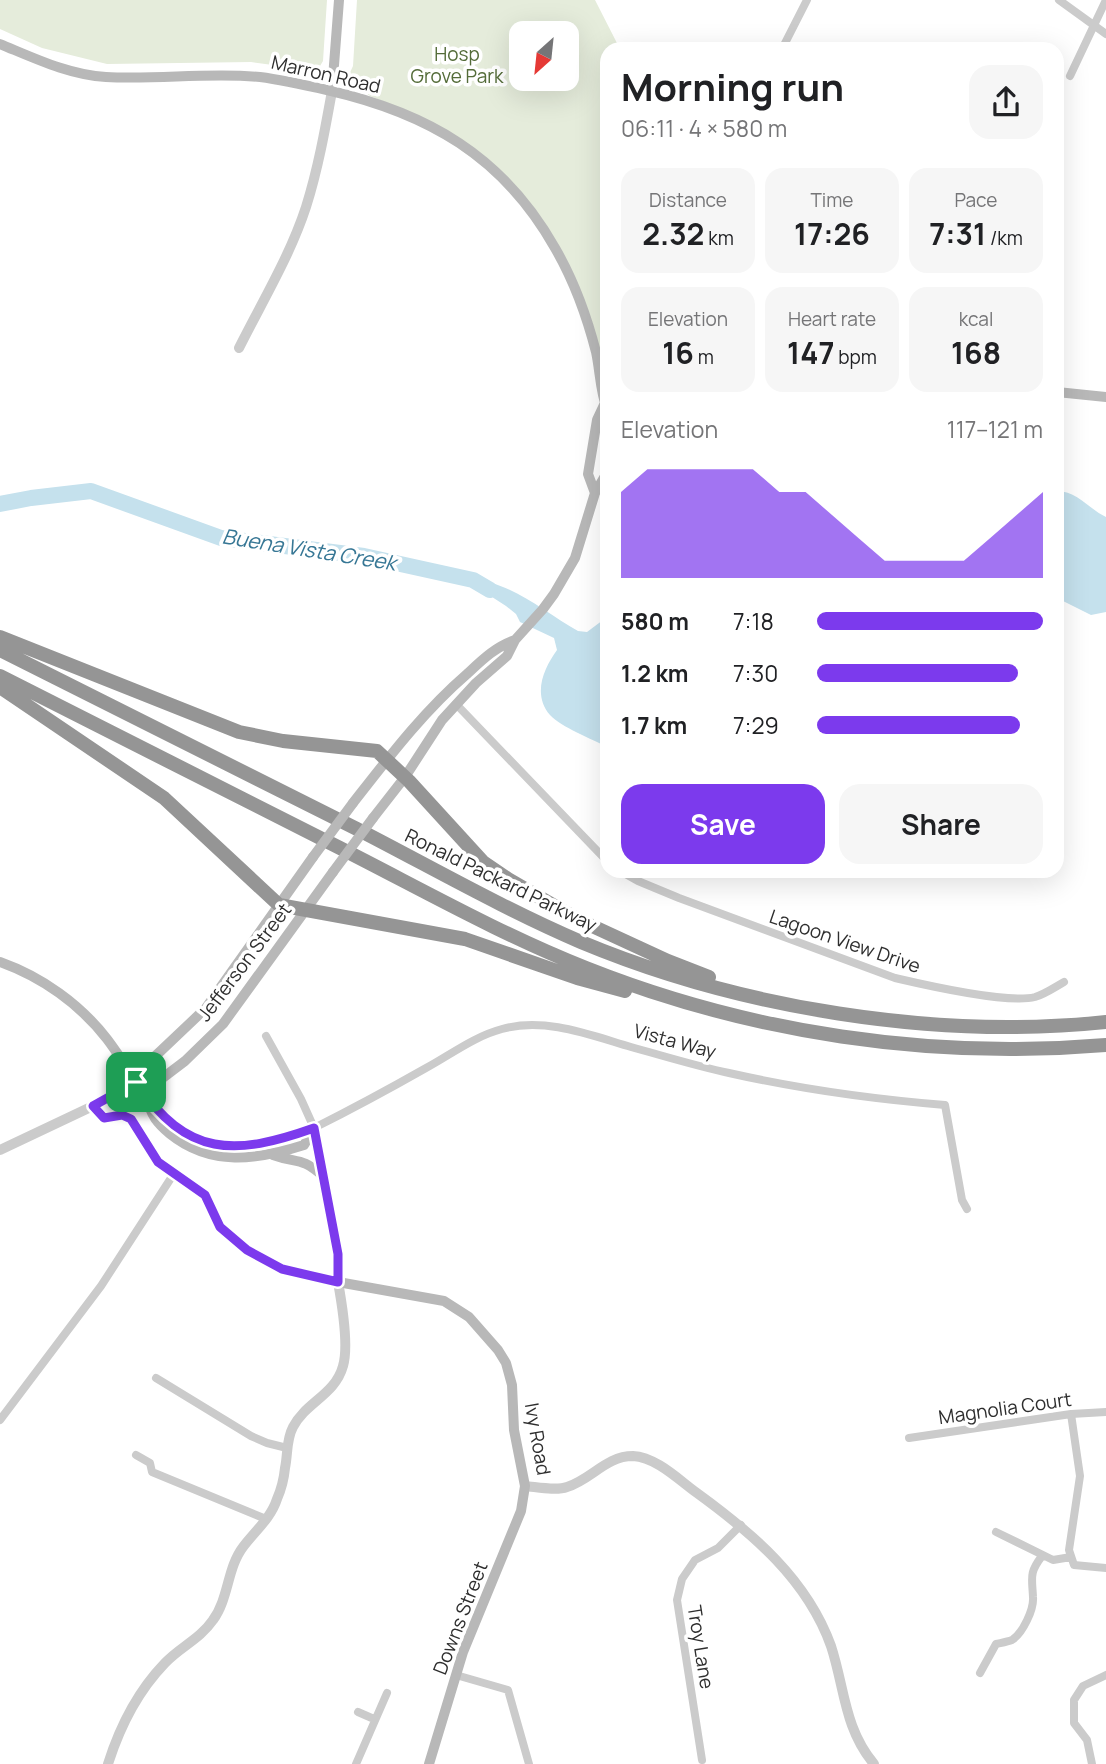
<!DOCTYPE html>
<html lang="en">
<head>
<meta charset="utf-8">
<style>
	:root { --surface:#fff; --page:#f6f6f6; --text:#202124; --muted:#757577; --accent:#7c3aed }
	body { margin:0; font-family:Manrope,sans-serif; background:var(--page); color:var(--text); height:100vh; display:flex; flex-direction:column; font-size:26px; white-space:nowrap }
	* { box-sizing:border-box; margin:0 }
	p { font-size:23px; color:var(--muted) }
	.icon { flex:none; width:38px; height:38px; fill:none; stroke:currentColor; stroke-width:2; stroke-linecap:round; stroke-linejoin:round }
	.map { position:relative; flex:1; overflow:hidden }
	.panel { position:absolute; left:600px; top:42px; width:464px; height:836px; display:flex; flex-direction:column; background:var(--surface); border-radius:21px; box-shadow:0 7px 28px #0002 }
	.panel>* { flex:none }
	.needle { width:46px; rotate:207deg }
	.controls { position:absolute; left:509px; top:21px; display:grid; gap:14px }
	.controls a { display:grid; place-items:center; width:70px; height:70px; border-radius:14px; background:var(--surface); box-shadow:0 7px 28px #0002; font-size:35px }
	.pin { position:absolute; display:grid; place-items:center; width:60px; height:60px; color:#fff; margin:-30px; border-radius:14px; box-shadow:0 4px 10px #0006 }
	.round { display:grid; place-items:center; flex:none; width:74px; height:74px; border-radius:21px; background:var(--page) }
	.summary { display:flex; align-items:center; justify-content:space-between; height:119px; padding:0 21px }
	h1 { font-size:38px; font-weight:700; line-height:52px }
	.metrics { display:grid; grid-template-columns:repeat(3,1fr); gap:10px; height:119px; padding:7px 21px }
	.metrics div { display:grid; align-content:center; border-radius:18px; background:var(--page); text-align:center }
	.metrics b { font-size:30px; font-weight:700 }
	.metrics small { font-size:19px; font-weight:400 }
	.metrics p { font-size:19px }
	.chart { height:196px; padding:14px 21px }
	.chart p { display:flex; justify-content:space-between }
	.chart svg { width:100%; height:126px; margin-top:7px; fill:var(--accent); opacity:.7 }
	.action { display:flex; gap:14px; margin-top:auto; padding:14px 21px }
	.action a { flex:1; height:80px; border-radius:21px; background:var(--accent); color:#fff; font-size:28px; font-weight:700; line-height:80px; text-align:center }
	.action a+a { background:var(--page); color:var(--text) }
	ul { padding:0 21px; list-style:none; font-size:23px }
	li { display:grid; grid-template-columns:112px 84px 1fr; align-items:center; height:52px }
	li i { height:18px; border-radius:9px; background:var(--accent) }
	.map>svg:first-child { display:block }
	.green { fill:#e5ecdb; fill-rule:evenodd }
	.water { fill:#c5e1ed }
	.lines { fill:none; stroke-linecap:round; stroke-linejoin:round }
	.river { stroke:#c5e1ed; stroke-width:16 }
	.minor { stroke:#cbcbcb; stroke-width:8 }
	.tertiary { stroke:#cbcbcb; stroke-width:10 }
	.secondary { stroke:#b8b8b8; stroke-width:10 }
	.motorway { stroke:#959595; stroke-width:14 }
	.secondary-bridge { stroke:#b8b8b8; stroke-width:10 }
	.route-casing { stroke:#fff; stroke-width:14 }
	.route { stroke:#7c3aed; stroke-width:9 }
	.labels { text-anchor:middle; stroke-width:7; stroke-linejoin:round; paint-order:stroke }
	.park-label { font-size:19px; fill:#546c39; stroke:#fff }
	.street-label { font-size:19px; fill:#2e2e2e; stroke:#fff }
	.water-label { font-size:21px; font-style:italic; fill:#377795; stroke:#fff }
</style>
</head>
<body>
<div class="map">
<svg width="1106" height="1764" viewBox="0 0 1106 1764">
	<rect width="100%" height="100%" fill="#fff"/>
	<path class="green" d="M 0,0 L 327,0 L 323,61 L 317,71 L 251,62 L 107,64 L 42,48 L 0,29 Z
		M 357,0 L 595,0 L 620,49 L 607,49 L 607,402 L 575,279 L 518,191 L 405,110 L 370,96 L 347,79 L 353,66 ZM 522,33 L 567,33 L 567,79 L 522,79 Z"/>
	<path class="water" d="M 1057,491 C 1077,491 1089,509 1106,517 L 1106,612 L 1091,615 L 1057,598 Z
		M 473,580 C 512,582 545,613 578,631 L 587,632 L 607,617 L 607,747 C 592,739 561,727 550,715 C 532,694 544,668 557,650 L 554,638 L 520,622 L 516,614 L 506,606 L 475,586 Z"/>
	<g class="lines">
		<path class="river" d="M 0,504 L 31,498 L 91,491 L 221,538 L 364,556 L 473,580 L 490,590"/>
		<path class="minor" d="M 1059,0 L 1106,34
			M 782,49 L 807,0
			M 1070,76 L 1106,0
			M 456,704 L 607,861
			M 622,872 L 638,881 L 679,898 L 895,978 C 925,985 1008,1004 1035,997 C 1045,994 1055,987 1064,982
			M 266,1036 L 301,1099 L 314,1128 C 352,1109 389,1089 426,1068 C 450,1055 475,1036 502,1029 C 545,1017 590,1035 631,1047 C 664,1056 696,1066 729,1073 C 800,1089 872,1099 945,1105 L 962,1200 L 967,1209
			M 93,1106 L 104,1118 L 122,1116 L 131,1119 L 157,1162 L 205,1195 L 220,1227 L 247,1250 L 282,1269 L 338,1282
			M 156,1378 L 251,1436 L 267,1443 L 287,1448
			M 1071,1414 L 1080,1476 L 1069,1550 L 1074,1565 L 1106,1568
			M 0,1420 L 101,1286 L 173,1175
			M 909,1438 L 1071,1414 L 1106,1412
			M 136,1455 L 150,1463 L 152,1472 L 266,1519
			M 996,1532 L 1053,1560 L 1071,1557
			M 980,1673 L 996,1644 C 1000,1643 1007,1642 1012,1640 C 1023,1633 1034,1609 1033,1597 C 1032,1577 1029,1573 1042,1556
			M 456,1675 L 508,1690 L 529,1764
			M 358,1712 L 374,1719
			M 702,1760 L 677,1600 L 682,1579 L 695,1560 L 718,1548 L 741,1525
			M 356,1764 L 387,1693
			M 1092,1764 L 1087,1740 L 1074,1723 L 1074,1700 L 1083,1686 L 1106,1675"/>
		<path class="tertiary" d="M 239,348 C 262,302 290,256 306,207 C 318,169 325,130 332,91
			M 0,1150 L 93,1106 L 136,1082
			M 525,1486 C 537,1487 556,1491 567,1487 C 592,1479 606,1456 633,1456 C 656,1457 679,1480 697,1493 C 752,1533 807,1579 831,1646 C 845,1689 844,1728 874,1764
			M 108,1764 C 120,1726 137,1692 165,1663 C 180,1647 200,1639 213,1620 C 229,1598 227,1568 243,1547 C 255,1531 271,1518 277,1499 C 281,1490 284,1478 285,1468 C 288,1454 286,1440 293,1427 C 306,1402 335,1395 343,1366 C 349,1346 342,1304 338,1282"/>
		<path class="secondary" d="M 0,44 C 34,58 69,75 106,77 C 157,80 209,72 260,77 C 283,80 305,85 327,90 C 428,113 503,156 555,248 C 573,279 587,317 596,352 C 600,370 600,391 607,409
			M 332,91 L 339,0
			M 1057,392 L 1106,397
			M 595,493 L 588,474 L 597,420 L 605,403
			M 353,803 C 389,757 423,712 467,674 C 482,660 495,647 515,640
			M 373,818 L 405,777 L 442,720 L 476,683 L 507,656 L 515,640 L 543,609 L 554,594 L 575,558 L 595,493 L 605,476 L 607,463
			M 0,962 C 42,977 80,1004 107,1039 C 133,1073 164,1134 209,1144 C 246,1152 280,1140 314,1128
			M 136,1082 L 160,1080 L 185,1061 L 223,1024 L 333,872
			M 136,1082 L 148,1063 L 206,1008 L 313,857
			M 148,1099 C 150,1115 158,1124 170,1134 C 211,1167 257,1160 304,1145 L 314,1128
			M 314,1128 L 338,1254 L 338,1282 L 444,1301 L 469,1317 L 498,1350 L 506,1363 L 512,1385 L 514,1430 L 525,1486 L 521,1511 L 463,1652 L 429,1764
			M 273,1155 C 298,1164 300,1156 323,1176"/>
		<path class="motorway" d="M 0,637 L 239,732 L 283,741 L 377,751 L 409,781 L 483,862 L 508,879 L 577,919 L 668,961 L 709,977
			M 0,650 C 119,710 238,769 357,829 C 431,867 504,909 581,942 C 739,1008 935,1040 1106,1022
			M 0,676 C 113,733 227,791 340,848 C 421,889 502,935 586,968 C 750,1033 930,1060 1106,1045
			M 0,687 L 164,798 L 279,905 L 465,939 L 577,978 L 625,991"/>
		<path class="secondary-bridge" d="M 313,857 L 353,803
			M 333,872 L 373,818"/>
	</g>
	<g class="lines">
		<defs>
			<path id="route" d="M 136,1082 C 187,1158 235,1156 314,1128 L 338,1254 L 338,1282 L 282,1269 L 247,1250 L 220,1227 L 205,1195 L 158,1162 L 131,1119 L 122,1115 L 104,1118 L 93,1106 Z"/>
		</defs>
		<use href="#route" class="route-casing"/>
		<use href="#route" class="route"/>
	</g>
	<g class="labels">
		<g class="park-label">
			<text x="457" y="61">Hosp<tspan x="457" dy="22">Grove Park</tspan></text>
		</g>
		<g class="street-label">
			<text transform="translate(326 74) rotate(13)" y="7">Marron Road</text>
			<text transform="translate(501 880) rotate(26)" y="7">Ronald Packard Parkway</text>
			<text transform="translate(845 941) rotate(19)" y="7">Lagoon View Drive</text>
			<text transform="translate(244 962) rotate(-53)" y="7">Jefferson Street</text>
			<text transform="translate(675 1041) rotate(15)" y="7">Vista Way</text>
			<text transform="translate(1005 1408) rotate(-8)" y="7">Magnolia Court</text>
			<text transform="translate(538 1439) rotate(80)" y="7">Ivy Road</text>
			<text transform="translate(460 1618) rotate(-69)" y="7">Downs Street</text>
			<text transform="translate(701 1647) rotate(81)" y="7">Troy Lane</text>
		</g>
		<g class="water-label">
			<text transform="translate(309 550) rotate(9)" y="7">Buena Vista Creek</text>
		</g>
	</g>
</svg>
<div class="controls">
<a><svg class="needle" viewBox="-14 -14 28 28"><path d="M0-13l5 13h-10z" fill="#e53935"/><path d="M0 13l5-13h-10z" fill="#757577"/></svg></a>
</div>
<div class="pin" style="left:136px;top:1082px;background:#1e9e55"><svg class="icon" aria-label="arrive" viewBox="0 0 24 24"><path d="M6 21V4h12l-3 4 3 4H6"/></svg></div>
<section class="panel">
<div class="summary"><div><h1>Morning run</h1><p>06:11 · 4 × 580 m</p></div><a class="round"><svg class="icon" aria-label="share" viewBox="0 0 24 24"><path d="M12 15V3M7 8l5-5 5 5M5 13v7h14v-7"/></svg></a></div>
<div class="metrics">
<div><p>Distance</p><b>2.32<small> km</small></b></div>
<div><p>Time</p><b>17:26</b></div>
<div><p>Pace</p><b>7:31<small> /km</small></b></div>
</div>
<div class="metrics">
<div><p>Elevation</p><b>16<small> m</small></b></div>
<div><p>Heart rate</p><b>147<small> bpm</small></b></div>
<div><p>kcal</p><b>168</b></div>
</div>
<div class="chart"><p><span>Elevation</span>117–121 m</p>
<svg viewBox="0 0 160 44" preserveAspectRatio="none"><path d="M0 44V14L10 6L20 6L30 6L40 6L50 6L60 14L70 14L80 22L90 30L100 38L110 38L120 38L130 38L140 30L150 22L160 14V44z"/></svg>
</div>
<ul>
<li><b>580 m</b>7:18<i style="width:100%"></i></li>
<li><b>1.2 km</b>7:30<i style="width:89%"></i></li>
<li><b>1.7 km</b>7:29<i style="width:90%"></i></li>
</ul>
<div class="action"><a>Save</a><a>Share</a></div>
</section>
</div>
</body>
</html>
